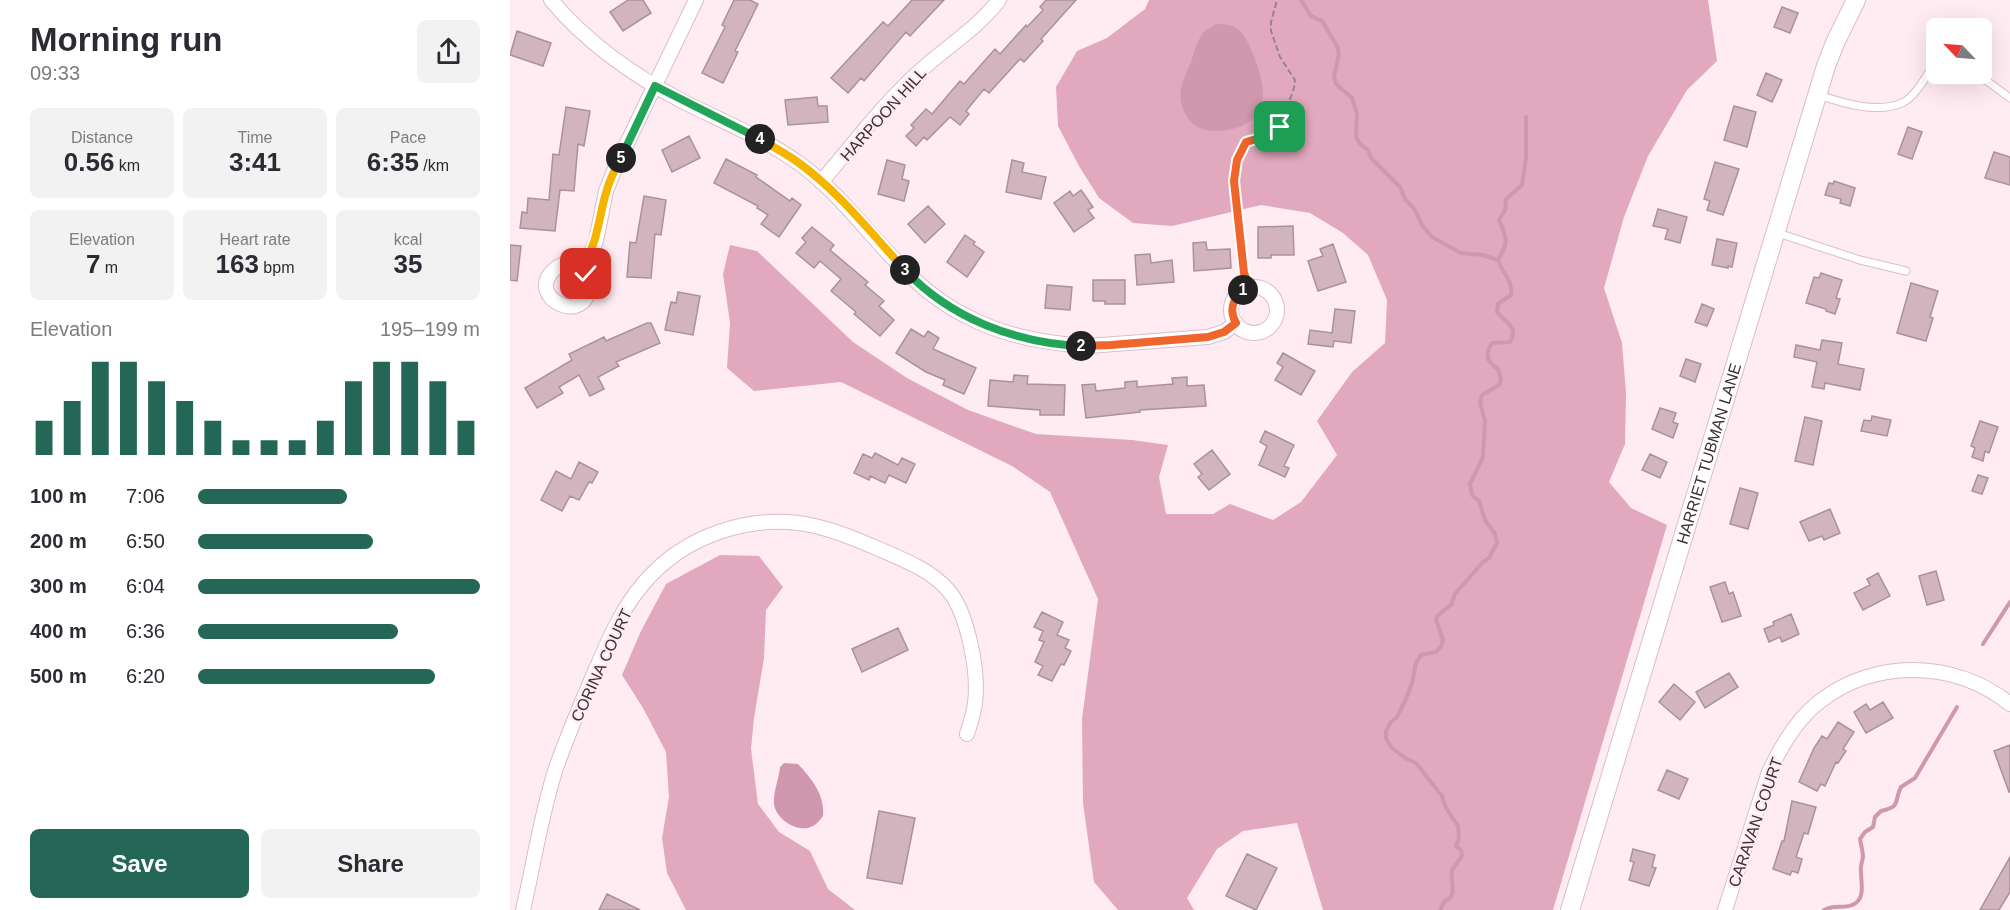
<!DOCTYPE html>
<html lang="en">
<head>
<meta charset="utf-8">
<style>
	:root { --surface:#fff; --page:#f2f2f3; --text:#2b2b33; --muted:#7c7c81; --accent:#256757 }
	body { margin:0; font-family:Arial,sans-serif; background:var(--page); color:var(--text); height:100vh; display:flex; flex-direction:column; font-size:22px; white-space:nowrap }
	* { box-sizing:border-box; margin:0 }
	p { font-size:20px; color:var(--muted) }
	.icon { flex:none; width:33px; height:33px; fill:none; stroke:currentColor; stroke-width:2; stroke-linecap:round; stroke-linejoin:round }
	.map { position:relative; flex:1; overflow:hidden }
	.side { display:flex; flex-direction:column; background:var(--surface); width:510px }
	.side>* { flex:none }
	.needle { width:39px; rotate:295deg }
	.tools { position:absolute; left:1416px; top:18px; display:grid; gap:12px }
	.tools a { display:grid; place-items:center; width:66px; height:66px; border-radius:9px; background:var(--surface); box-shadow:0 6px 24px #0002; font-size:30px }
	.pin { position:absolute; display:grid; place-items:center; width:51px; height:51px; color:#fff; margin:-26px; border-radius:12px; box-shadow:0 3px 9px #0006 }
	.km { position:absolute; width:30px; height:30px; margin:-15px; border-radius:50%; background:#222; color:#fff; font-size:16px; line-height:30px; text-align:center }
	.round { display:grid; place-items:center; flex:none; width:63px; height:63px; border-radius:9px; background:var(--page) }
	.head { display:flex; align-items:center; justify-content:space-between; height:102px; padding:0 30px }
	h1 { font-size:33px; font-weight:700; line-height:45px }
	.metrics { display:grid; grid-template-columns:repeat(3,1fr); gap:9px; height:102px; padding:6px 30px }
	.metrics div { display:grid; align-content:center; border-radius:9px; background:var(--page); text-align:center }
	.metrics b { font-size:26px; font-weight:700 }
	.metrics small { font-size:16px; font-weight:400 }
	.metrics p { font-size:16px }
	.chart { height:168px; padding:12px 30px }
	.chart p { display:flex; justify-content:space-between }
	.chart svg { width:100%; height:108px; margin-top:6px; stroke:var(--accent); stroke-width:6 }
	.cta { display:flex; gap:12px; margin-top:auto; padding:12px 30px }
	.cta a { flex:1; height:69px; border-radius:9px; background:var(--accent); color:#fff; font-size:24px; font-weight:700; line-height:69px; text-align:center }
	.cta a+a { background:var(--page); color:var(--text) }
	ul { padding:0 30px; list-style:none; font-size:20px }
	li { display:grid; grid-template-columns:96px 72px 1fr; align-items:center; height:45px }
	li i { height:15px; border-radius:8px; background:var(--accent) }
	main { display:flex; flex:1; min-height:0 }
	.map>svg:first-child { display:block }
	.forest { fill:#e2a8be }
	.water { fill:#d097ae }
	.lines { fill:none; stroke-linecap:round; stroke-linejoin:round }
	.stream { stroke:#d097ae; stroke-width:4 }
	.building { fill:#d2b4bf; stroke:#ac909b; stroke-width:1.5 }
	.lane-casing { stroke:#dbbdc8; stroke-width:9 }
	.street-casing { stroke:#dbbdc8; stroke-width:16 }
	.secondary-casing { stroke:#dbbdc8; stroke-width:20 }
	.path { stroke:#95868b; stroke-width:2; stroke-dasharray:6 3; stroke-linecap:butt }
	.lane { stroke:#fff; stroke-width:7 }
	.street { stroke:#fff; stroke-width:14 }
	.secondary { stroke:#fff; stroke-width:18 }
	.split-1-casing { stroke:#fff; stroke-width:12 }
	.split-2-casing { stroke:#fff; stroke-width:12 }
	.split-3-casing { stroke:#fff; stroke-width:12 }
	.split-4-casing { stroke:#fff; stroke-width:12 }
	.split-5-casing { stroke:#fff; stroke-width:12 }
	.split-6-casing { stroke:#fff; stroke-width:12 }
	.split-1 { stroke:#f0652b; stroke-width:8 }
	.split-2 { stroke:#f0652b; stroke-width:8 }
	.split-3 { stroke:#22a559; stroke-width:8 }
	.split-4 { stroke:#f5b400; stroke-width:8 }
	.split-5 { stroke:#22a559; stroke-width:8 }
	.split-6 { stroke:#f5b400; stroke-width:8 }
	.labels { text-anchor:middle; stroke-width:5; stroke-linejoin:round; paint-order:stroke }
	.street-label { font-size:16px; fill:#3c3034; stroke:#ffecf3 }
</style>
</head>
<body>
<main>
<section class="side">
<div class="head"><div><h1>Morning run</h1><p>09:33</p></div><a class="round"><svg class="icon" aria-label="share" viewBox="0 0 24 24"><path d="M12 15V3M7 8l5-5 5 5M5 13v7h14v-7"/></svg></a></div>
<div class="metrics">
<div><p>Distance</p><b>0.56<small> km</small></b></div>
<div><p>Time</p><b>3:41</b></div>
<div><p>Pace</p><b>6:35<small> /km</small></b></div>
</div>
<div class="metrics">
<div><p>Elevation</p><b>7<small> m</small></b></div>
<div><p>Heart rate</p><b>163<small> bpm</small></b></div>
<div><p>kcal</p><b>35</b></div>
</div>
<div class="chart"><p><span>Elevation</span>195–199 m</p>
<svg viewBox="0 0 160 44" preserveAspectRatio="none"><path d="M5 44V30M15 44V22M25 44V6M35 44V6M45 44V14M55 44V22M65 44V30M75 44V38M85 44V38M95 44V38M105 44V30M115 44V14M125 44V6M135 44V6M145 44V14M155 44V30"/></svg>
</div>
<ul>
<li><b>100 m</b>7:06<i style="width:53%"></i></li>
<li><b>200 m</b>6:50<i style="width:62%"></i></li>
<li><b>300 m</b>6:04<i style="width:100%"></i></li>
<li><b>400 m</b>6:36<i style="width:71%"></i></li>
<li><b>500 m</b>6:20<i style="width:84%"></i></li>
</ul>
<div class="cta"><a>Save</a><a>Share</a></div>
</section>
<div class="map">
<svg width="1500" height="910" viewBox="0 0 1500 910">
	<rect width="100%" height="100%" fill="#ffecf3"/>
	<path class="forest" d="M 639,0 L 1198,0 L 1207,61 L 1177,90 L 1138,156 L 1114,217 L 1094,288 L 1112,343 L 1116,393 L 1115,444 L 1099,482 L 1121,508 L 1157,525 L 1043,910 L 813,910 L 787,823 L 733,831 L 707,849 L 677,898 L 684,910 L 608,910 L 584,882 L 573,803 L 572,719 L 588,599 L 540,492 L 502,466 L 331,382 L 244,391 L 217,368 L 220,323 L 213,274 L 220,245 L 247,251 L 343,342 L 397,378 L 458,410 L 526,434 L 622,440 L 658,445 L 649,477 L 656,514 L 703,514 L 720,504 L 763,520 L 791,502 L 827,455 L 807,421 L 842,372 L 875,343 L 877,300 L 858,255 L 833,233 L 800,213 L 751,205 L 662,226 L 623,223 L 589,198 L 569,166 L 548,126 L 546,87 L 567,51 L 597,38 L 635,9 Z
		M 210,555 L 249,556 L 273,587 L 256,610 L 254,658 L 244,718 L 241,749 L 248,804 L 269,832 L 300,851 L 318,889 L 345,910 L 176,910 L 157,873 L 152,838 L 159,797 L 156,752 L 133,708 L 112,675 L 131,631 L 156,584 Z"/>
	<path class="water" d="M 706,24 C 713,24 721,24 728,29 C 736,36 740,47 744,56 C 749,69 753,82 753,97 C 752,124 720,134 697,130 C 678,127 668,106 671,88 C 673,79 678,70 681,62 C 684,52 687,40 694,32 C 697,29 702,27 706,24 Z
		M 274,763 L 288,764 C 302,779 315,795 313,816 C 310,820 307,824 303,826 C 289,834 266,820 264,804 C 263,792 269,779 270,767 Z"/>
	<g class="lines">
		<path class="stream" d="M 791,0 L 801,16 L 812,21 L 827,46 L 829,54 L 824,76 L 826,84 L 842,98 L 847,114 L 846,137 L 850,144 L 858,150 L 861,158 L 890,187 L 895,199 L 905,210 L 912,225 L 922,237 L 951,253 L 973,255 L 988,260
			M 1473,644 L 1500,602
			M 930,910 L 935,901 C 948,896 940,882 942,870 L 952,856 L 951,850 L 946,846 L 949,838 L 948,826 L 936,808 L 932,796 L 906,763 L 895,758 L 881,747 L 876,738 L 876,731 L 881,722 L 887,717 L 895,701 L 902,683 L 906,663 L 911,655 L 926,652 L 931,647 L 933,640 L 926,619 L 928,615 L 941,605 L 945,594 L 972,563 L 979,558 L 987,543 L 985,534 L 975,520 L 969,501 L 962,495 L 960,484 L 973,457 L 975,421 L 970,403 L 972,395 L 989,385 L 991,380 L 988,369 C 977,362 974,355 982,343 L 1000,342 C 1009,327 996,323 987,312 L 988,304 L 1001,295 C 1003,280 992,273 988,260 C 999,242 997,238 989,220 L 995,210 L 996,199 L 1012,185 L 1016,158 L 1016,117
			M 1314,910 C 1325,904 1332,909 1342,905 C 1356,900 1351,883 1351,872 C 1350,867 1352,862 1353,857 C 1353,852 1351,845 1350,839 L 1355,832 L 1363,827 L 1365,817 L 1371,811 C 1392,806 1383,803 1391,787 L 1405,778 L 1447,707"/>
	</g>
	<path class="building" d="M 118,0 L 133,0 L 141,13 L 113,31 L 100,12 Z
		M 224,0 L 240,0 L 248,4 L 225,51 L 228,52 L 213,83 L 192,73 L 215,27 L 212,25 Z
		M 402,0 L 434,0 L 400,36 L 396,32 L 354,81 L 351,78 L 338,93 L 321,78 L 373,22 L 378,26 Z
		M 536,0 L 566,0 L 531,39 L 533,41 L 514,62 L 510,59 L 479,93 L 474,89 L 456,111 L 459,114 L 450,125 L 440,117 L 417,140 L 414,137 L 406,146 L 396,136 L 404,128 L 401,125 L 416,109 L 422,114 L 450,81 L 454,84 L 485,49 L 490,54 L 516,25 L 517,27 L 533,10 L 530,7 Z
		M 1272,7 L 1288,13 L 1280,33 L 1264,27 Z
		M 7,31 L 41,43 L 33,66 L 0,55 Z
		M 1256,73 L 1272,80 L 1262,102 L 1247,95 Z
		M 307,97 L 308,106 L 317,106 L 318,122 L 278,125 L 275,100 Z
		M 1224,106 L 1246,112 L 1237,147 L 1214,140 Z
		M 56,107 L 80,111 L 74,146 L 68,144 L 64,191 L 50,190 L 45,231 L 10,228 L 12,212 L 17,213 L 18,198 L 39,200 L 43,154 L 49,155 Z
		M 1398,127 L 1412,132 L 1402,159 L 1388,154 Z
		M 179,136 L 190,158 L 162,172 L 152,150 Z
		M 1484,152 L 1500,157 L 1500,185 L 1475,178 Z
		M 216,159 L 247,175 L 246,177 L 280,201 L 282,198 L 291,205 L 269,237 L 251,224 L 258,215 L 247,208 L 248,206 L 204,183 Z
		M 377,160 L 395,165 L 392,179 L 399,181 L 394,201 L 368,194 Z
		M 502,160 L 514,163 L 512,172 L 536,177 L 531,199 L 496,192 Z
		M 1205,162 L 1229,169 L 1213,215 L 1197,210 L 1200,201 L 1194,199 Z
		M 1324,181 L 1345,188 L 1340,206 L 1330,203 L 1331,199 L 1315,195 L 1319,183 L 1323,184 Z
		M 571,190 L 583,207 L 578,210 L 584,218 L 564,232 L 544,203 L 560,191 L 563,196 Z
		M 134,196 L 156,200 L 151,235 L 145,234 L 141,278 L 117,277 L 120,242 L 126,243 Z
		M 418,206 L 435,224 L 415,243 L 398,224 Z
		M 1148,209 L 1177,217 L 1170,243 L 1155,239 L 1158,229 L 1143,226 Z
		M 783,226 L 784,255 L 761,255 L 761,258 L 748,258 L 748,227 Z
		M 302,227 L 324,245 L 320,250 L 358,282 L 355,285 L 374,301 L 369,306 L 384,320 L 370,336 L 344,314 L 346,312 L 321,291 L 331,279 L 310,261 L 304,268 L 286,253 L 296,242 L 292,238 Z
		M 455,235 L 465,242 L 463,244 L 474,252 L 457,277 L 437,262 Z
		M 1207,239 L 1227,243 L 1222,267 L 1218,266 L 1218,268 L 1202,265 Z
		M 696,242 L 697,250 L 720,249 L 721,268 L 684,271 L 683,243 Z
		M 823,244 L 836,282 L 808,291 L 798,261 L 813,256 L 810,249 Z
		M 0,245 L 11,246 L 7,281 L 0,280 Z
		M 640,254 L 641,263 L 662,260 L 664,282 L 627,285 L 625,255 Z
		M 1311,273 L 1332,280 L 1326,298 L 1330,299 L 1325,314 L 1316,311 L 1316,309 L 1296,303 L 1304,277 L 1309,278 Z
		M 583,280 L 615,280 L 615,304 L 595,304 L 595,301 L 583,301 Z
		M 1401,283 L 1428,291 L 1420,317 L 1423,318 L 1416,341 L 1387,333 Z
		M 537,285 L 562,287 L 560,310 L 535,308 Z
		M 168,292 L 190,296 L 183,335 L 155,330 L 161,302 L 166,303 Z
		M 1192,304 L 1204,309 L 1197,326 L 1185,322 Z
		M 825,309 L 845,311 L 841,343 L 824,341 L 823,347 L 798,344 L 800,330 L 822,333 Z
		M 137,323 L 141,323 L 150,343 L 106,362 L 109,366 L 88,377 L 94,389 L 80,396 L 69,375 L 49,387 L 53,393 L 27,408 L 15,388 L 62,360 L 59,354 L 94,337 L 96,341 Z
		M 401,329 L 414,337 L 418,331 L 429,338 L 423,349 L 466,368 L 454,394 L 433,385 L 435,380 L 416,372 L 386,353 Z
		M 1312,340 L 1332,343 L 1328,364 L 1354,369 L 1350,390 L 1315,383 L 1314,389 L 1302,387 L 1307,362 L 1284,357 L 1286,345 L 1310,350 Z
		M 773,353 L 805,371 L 791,395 L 765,380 L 773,367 L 767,363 Z
		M 1176,359 L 1191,364 L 1185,382 L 1170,376 Z
		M 504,375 L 518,376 L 517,384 L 555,385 L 554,415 L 530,415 L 530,410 L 478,406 L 480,380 L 503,382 Z
		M 677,377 L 677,386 L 694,385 L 696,406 L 630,410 L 630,412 L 576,418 L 572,385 L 585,384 L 586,391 L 615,388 L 615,382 L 627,381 L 627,387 L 663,384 L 662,378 Z
		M 1150,408 L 1166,413 L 1163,422 L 1168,424 L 1163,438 L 1142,429 Z
		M 1362,416 L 1381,420 L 1377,436 L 1351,431 L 1354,420 L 1361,421 Z
		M 1295,417 L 1312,421 L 1303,465 L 1285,461 Z
		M 1470,421 L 1488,427 L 1479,453 L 1475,451 L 1473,461 L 1462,457 L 1465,448 L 1461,446 Z
		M 755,431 L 784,445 L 774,466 L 779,468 L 775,477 L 749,465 L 757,446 L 750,442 Z
		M 702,450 L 720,474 L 699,490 L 688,477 L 692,474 L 684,464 Z
		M 365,453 L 388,465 L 392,458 L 405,464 L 396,483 L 379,475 L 375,483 L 360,476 L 359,480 L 344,473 L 353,454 L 362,458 Z
		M 1140,454 L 1157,462 L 1150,478 L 1132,470 Z
		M 69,462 L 88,472 L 82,483 L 79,482 L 69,500 L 60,496 L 52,511 L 31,500 L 46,471 L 61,479 Z
		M 1468,475 L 1478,478 L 1472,494 L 1462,491 Z
		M 1230,488 L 1248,493 L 1238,529 L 1220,524 Z
		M 1320,509 L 1330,533 L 1314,540 L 1312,536 L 1299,541 L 1290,522 Z
		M 1426,571 L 1434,600 L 1417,605 L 1409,576 Z
		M 1368,573 L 1380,596 L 1353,610 L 1344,593 L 1360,585 L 1357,579 Z
		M 1215,582 L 1219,594 L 1223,592 L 1231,616 L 1212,622 L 1200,587 Z
		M 532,612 L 553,622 L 547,635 L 559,640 L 555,648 L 561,651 L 554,665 L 551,664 L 542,681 L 528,675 L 533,666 L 525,662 L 534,642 L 529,640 L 533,631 L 524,627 Z
		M 1281,614 L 1289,634 L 1272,642 L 1270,637 L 1259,642 L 1254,629 L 1264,625 L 1263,622 Z
		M 388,628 L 398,650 L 352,672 L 342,649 Z
		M 1219,673 L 1228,687 L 1195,708 L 1186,692 Z
		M 1164,684 L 1185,702 L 1170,720 L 1149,702 Z
		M 1373,702 L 1383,718 L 1356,733 L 1344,712 L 1356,704 L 1360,710 Z
		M 1328,722 L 1344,732 L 1333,749 L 1336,751 L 1328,763 L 1326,762 L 1315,786 L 1311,784 L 1307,791 L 1289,782 L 1304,748 L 1312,736 L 1317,739 Z
		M 1500,745 L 1500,792 L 1499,792 L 1484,751 Z
		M 1157,770 L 1178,779 L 1169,799 L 1148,790 Z
		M 1282,801 L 1306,807 L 1298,834 L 1294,833 L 1286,857 L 1292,859 L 1288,873 L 1282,871 L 1280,875 L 1263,869 L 1272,841 L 1274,841 Z
		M 369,811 L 405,818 L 392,884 L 357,878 Z
		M 1123,849 L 1145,855 L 1142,867 L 1146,868 L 1139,886 L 1119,880 L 1124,862 L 1120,861 Z
		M 737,854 L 767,868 L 746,910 L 716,896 Z
		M 1500,857 L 1500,892 L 1489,910 L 1470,910 Z
		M 97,894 L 130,910 L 89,910 Z"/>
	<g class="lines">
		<defs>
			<path id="lane" d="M 1459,74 L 1477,81 L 1500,98
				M 1308,95 C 1333,103 1367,114 1392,103 C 1405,97 1415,78 1423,66 L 1426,65
				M 1268,233 L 1350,260 L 1396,271"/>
			<path id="street" d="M 41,0 C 77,43 124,76 174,102 C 212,121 254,138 290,164 C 350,208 387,282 456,316 C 494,336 536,344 578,346 L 698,337 L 714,332 L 726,323
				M 311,182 C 343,145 373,104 410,71 C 436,47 468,28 489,0
				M 71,269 C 62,264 53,262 45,269 C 12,297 80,330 79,282 L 71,269 L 79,258 L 86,241 L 96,191 L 106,166 L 186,0
				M721 310a23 23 0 1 1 46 0a23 23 0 1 1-46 0Z
				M 13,910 C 24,863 31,814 46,768 C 57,737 70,706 83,676 C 97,644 110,611 133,584 C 174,535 242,512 305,526 C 327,531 348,540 369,549 C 392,559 421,570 438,590 C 458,613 469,673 465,703 C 464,713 460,724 457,734
				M 1215,910 L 1259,772 C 1271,746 1286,720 1309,702 C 1365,658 1445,660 1500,704"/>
			<g id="secondary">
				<path id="s1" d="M 1060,910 L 1316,66 L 1325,43 L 1346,0"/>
			</g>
		</defs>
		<use href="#lane" class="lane-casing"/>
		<use href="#street" class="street-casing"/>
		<use href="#secondary" class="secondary-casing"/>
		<path class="path" d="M 740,287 L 734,273 L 724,181 L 727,160 L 736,142 L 760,135 L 770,127 L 784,88 L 785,80 L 770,57 L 761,31 L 761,22 L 767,0"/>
		<use href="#lane" class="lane"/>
		<use href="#street" class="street"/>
		<use href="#secondary" class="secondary"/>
	</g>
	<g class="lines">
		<defs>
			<path id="split-1" d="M 733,290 L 740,287 L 734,273 L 724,181 L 727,160 L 736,142 L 760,135 L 770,127"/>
			<path id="split-2" d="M 571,346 L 601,345 L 698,337 L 714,332 L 726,323 C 719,310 722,300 733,290"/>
			<path id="split-3" d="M 395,270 C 440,318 505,343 571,346"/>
			<path id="split-4" d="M 250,139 C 263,147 277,154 289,163 C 330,193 361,233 395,270"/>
			<path id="split-5" d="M 111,158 L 145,86 L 250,139"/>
			<path id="split-6" d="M 76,274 L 70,269 C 88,246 88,219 96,193 C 99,181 105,169 111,158"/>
		</defs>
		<use href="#split-1" class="split-1-casing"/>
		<use href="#split-2" class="split-2-casing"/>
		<use href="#split-3" class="split-3-casing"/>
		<use href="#split-4" class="split-4-casing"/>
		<use href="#split-5" class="split-5-casing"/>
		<use href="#split-6" class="split-6-casing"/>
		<use href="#split-1" class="split-1"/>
		<use href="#split-2" class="split-2"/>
		<use href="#split-3" class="split-3"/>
		<use href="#split-4" class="split-4"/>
		<use href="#split-5" class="split-5"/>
		<use href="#split-6" class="split-6"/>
	</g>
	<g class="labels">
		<g class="street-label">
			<text transform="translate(373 114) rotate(-48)" y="6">HARPOON HILL</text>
			<text dy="6" stroke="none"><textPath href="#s1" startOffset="477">HARRIET TUBMAN LANE</textPath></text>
			<text transform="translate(91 665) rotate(-65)" y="6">CORINA COURT</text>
			<text transform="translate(1245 822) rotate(-71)" y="6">CARAVAN COURT</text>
		</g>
	</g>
</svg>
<div class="tools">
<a><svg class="needle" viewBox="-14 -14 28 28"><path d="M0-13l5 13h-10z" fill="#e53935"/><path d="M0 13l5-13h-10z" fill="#7c7c81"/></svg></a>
</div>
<div class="pin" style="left:770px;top:127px;background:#1e9e55"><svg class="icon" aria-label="arrive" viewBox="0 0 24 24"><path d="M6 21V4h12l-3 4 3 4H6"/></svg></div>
<div class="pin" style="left:76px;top:274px;background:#d93025"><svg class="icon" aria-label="check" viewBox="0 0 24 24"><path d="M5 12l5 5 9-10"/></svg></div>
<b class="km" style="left:733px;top:290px">1</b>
<b class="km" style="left:571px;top:346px">2</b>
<b class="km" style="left:395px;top:270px">3</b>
<b class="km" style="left:250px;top:139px">4</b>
<b class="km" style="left:111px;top:158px">5</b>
</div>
</main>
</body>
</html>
